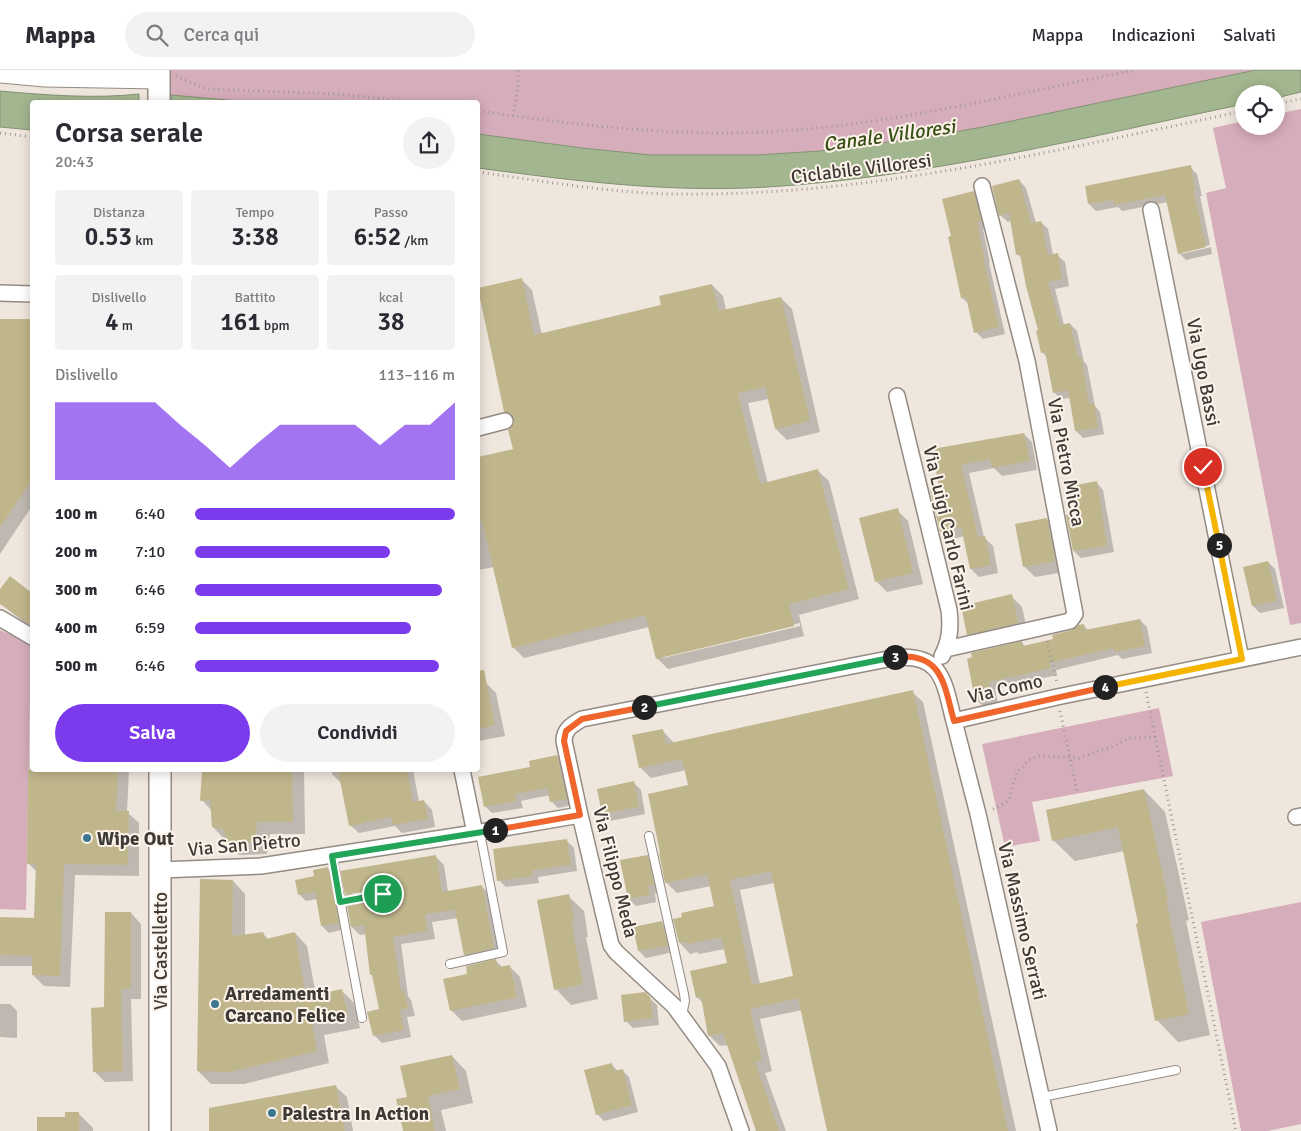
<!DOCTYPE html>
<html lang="it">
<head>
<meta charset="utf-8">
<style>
	:root { --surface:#fff; --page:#f2f2f3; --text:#2b2b33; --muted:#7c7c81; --line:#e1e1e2; --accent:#7c3aed }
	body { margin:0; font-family:Signika,sans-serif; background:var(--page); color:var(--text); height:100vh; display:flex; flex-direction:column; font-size:19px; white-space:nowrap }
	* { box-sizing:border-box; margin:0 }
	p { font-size:16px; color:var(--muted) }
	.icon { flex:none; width:28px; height:28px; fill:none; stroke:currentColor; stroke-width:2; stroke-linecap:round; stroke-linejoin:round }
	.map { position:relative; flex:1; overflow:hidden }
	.details { position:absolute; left:30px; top:30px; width:450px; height:672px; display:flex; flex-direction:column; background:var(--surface); border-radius:5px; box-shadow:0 2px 12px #0003 }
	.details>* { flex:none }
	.buttons { position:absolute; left:1235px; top:15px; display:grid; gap:10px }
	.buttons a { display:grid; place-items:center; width:50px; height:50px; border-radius:50%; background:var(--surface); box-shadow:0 2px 12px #0003; font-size:25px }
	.pin { position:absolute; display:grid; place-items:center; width:42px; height:42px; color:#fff; margin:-21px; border:2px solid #fff; border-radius:50%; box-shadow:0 1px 5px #0007 }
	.km { position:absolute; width:25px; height:25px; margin:-12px; border-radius:50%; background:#222; color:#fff; font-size:14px; line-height:25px; text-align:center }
	.round { display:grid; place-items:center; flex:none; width:52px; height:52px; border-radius:26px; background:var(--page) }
	.headline { display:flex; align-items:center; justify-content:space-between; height:85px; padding:0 25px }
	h1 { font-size:28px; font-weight:600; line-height:38px }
	.stats { display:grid; grid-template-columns:repeat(3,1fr); gap:8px; height:85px; padding:5px 25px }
	.stats div { display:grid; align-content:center; border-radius:5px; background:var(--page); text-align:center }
	.stats b { font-size:25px; font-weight:600 }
	.stats small { font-size:14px; font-weight:400 }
	.stats p { font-size:14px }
	.chart { height:140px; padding:10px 25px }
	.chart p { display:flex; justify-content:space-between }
	.chart svg { width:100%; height:90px; margin-top:5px; fill:var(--accent); opacity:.7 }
	.button { display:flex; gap:10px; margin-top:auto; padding:10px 25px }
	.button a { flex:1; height:58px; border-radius:30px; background:var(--accent); color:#fff; font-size:20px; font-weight:600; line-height:58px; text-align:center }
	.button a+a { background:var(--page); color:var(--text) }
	ul { padding:0 25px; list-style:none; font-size:16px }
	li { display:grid; grid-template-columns:80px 60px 1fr; align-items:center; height:38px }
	li i { height:12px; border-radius:6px; background:var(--accent) }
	header { display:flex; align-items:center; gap:30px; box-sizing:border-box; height:70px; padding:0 25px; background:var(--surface); border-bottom:1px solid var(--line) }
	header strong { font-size:24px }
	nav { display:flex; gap:28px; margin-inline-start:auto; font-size:18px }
	.search { width:350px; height:45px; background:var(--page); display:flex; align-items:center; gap:12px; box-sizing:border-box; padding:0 18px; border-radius:28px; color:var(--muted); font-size:19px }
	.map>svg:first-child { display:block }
	.green { fill:#d6adba }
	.water { fill:#a2b68f; stroke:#849174 }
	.shadow { fill:#0003; fill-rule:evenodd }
	.building { fill:#c0b68c; fill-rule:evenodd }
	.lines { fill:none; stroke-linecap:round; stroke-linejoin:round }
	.service-casing { stroke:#948b83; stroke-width:10 }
	.minor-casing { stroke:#948b83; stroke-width:18 }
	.tertiary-casing { stroke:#948b83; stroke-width:21 }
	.secondary-casing { stroke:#948b83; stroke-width:24 }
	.path { stroke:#a09993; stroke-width:3; stroke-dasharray:1 4; stroke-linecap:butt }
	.service { stroke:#fff; stroke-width:8 }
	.minor { stroke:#fff; stroke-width:15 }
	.tertiary { stroke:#fff; stroke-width:19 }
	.secondary { stroke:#fff; stroke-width:21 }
	.split-1-casing { stroke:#fff; stroke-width:10 }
	.split-2-casing { stroke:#fff; stroke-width:10 }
	.split-3-casing { stroke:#fff; stroke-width:10 }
	.split-4-casing { stroke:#fff; stroke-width:10 }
	.split-5-casing { stroke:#fff; stroke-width:10 }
	.split-6-casing { stroke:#fff; stroke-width:10 }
	.split-1 { stroke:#22a559; stroke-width:6 }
	.split-2 { stroke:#f0652b; stroke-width:6 }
	.split-3 { stroke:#22a559; stroke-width:6 }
	.split-4 { stroke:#f0652b; stroke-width:6 }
	.split-5 { stroke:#f5b400; stroke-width:6 }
	.split-6 { stroke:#f5b400; stroke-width:6 }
	.poi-dot { fill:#3c778f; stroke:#fdf3ea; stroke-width:2 }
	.labels { text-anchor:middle; stroke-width:4; stroke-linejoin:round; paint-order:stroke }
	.street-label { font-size:19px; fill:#3d3a36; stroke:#fdf3ea }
	.poi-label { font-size:19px; font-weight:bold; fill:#3d3a36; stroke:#fdf3ea; text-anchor:start }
	.water-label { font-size:20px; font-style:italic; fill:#374f15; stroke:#fdf3ea }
</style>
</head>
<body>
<header>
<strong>Mappa</strong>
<div class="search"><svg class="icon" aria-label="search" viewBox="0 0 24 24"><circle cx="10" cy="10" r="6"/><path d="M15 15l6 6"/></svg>Cerca qui</div>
<nav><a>Mappa</a><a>Indicazioni</a><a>Salvati</a></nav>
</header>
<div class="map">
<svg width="1301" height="1061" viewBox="0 0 1301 1061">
	<rect width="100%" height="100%" fill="#efe6dd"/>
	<path class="green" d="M 171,0 L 1256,0 L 983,57 L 920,68 L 820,81 L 757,85 L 651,85 L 582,78 L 478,64 L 478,32 L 251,32 L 171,25 Z
		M 1301,39 L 1301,553 L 1290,555 L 1206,123 L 1226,118 L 1213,58 L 1244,51 L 1244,56 L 1276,56 L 1276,44 Z
		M 0,560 L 31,573 L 26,840 L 0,839 Z
		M 1159,638 L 1173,706 L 1032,732 L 1040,771 L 1005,777 L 982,674 Z
		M 1301,832 L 1301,1054 L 1268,1061 L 1241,1061 L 1201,852 Z"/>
	<path class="water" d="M 1256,0 L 1301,0 L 1301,22 L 1276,28 L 1276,24 L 1244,24 L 1244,34 C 1086,67 929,107 768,117 C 670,123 575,111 478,98 L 478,64 L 582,78 L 651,85 L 757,85 L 820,81 L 920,68 L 983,57 Z
		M 0,21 C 44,25 95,29 139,24 L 139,32 L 32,32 L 32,60 L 0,57 Z
		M 171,25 L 251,32 L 171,32 Z"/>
	<path class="shadow" d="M 1190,97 L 1197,104 L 1202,126 L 1200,126 L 1210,175 L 1182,181 L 1182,184 L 1211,177 L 1212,184 L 1186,190 L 1179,183 L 1168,132 L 1122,141 L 1118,137 L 1096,141 L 1089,134 Z
		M 1019,110 L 1026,118 L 1036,153 L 1041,152 L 1048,159 L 1053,185 L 1057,185 L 1065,192 L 1069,216 L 1055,219 L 1064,255 L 1070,254 L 1077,261 L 1084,292 L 1087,295 L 1095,336 L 1100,342 L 1104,364 L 1083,368 L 1076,361 L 1071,328 L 1061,329 L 1054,322 L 1048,288 L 1042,282 L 1039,261 L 1022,188 L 1017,184 L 1011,151 L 1008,152 L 1000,145 Z
		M 973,122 L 980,129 L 988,158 L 983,159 L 990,193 L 989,193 L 1005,264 L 983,269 L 976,262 L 969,234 L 962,228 L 953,167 Z
		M 521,209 L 532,220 L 542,265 L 663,236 L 712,215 L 723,226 L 726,240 L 781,228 L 792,239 L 820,362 L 787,370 L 776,359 L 769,329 L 748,333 L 768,414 L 818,401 L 829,411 L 859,529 L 799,545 L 804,566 L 668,599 L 657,588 L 649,557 L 524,588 L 513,577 L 494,497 L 478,500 L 478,388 L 514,380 L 515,351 L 505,341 L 478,219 ZM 800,553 L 800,556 L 663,588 L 663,586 Z
		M 31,247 L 32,247 L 32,282 L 0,283 L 0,250 L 31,250 Z
		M 0,300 L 32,301 L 32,436 L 0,484 Z
		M 1024,364 L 1032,372 L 1037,400 L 1002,406 L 994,398 L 969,403 L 984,467 L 993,476 L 998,503 L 979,507 L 971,499 L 964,466 L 950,470 L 942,461 L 940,418 L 934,380 Z
		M 1096,412 L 1103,420 L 1114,482 L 1081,488 L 1074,481 Z
		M 897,440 L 908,451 L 923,514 L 887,522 L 876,511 Z
		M 1047,450 L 1058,461 L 1065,502 L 1035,507 L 1024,496 Z
		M 1268,492 L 1275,499 L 1284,538 L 1260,543 L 1253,536 L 1244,498 Z
		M 10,508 L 32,524 L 32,559 L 0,533 L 0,521 Z
		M 1011,526 L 1022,537 L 1028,564 L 979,575 L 968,564 Z
		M 1140,550 L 1147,557 L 1152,583 L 1122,589 L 1118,585 L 1056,600 L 1057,605 L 995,619 L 998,634 L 984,637 L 976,630 L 968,590 L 1022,573 L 1026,577 L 1055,570 L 1083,555 L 1088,560 Z
		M 32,586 L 32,616 L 31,615 Z
		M 485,612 L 496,623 L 505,666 L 478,671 L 478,614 Z
		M 912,622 L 923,632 L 1016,1061 L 828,1061 L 802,940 L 760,949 L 772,1001 L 765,1003 L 786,1061 L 758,1061 L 729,975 L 720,976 L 709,965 L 703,933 L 697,927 L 728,894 L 725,879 L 699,884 L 697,882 L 690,884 L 680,873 L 716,837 L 711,816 L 677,823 L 666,812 L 690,716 L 686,700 L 651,708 L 640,697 L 662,660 L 674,673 ZM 774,813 L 795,906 L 760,914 L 740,820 Z
		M 30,654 L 32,655 L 32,700 L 129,700 L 127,742 L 139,753 L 139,806 L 75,805 L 70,917 L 44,916 L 33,905 L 33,896 L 0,896 L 0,849 L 35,849 L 37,802 L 29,794 Z
		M 557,686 L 564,693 L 573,735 L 558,738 L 551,731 L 550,725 L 521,731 L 523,738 L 492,743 L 485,736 L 531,698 Z
		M 203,700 L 304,700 L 305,764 L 270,764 L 267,784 L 239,785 L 213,757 L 212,741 L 202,730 Z
		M 332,700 L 413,700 L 419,732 L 424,731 L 432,740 L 435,757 L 402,763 L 395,756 L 359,763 L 350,755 L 341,713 L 332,704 Z
		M 634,713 L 641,720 L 645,744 L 610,751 L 603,744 L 598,720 Z
		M 1144,720 L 1165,742 L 1189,850 L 1186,851 L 1210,965 L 1178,972 L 1157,950 L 1140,854 L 1124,781 L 1075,791 L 1053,770 Z
		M 567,771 L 574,778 L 577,801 L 538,807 L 539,813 L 506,817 L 499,810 Z
		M 436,787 L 444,795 L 448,822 L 482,817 L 490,824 L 501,886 L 473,892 L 465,885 L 458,848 L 432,852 L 435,869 L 401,874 L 408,926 L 411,930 L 415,946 L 407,947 L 411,967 L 382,973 L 374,965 L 381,940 L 374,907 L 371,904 L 366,864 L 360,865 L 352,857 L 349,837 L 385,831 L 390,826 L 354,833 L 346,825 ZM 388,816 L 388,819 L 351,826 L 351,823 Z
		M 647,787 L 654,794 L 660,822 L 655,823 L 656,832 L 636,836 L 629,829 Z
		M 327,798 L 334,805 L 345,859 L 329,863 L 322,856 L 317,829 L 306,831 L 299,824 Z
		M 233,811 L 245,824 L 245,866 L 262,863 L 269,870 L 295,863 L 307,876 L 316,926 L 342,921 L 354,933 L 360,958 L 324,965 L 329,993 L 244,1014 L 211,1014 L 198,1001 Z
		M 568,826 L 584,841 L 588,867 L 586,867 L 598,929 L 571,935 L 556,919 Z
		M 131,843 L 141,854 L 141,929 L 131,929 L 133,1011 L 105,1012 L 94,1001 L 106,939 Z
		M 662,853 L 669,860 L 674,882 L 646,888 L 639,881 Z
		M 496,891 L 503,898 L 509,896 L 520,907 L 527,937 L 462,951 L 451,940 L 468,905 Z
		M 645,924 L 657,935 L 659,955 L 633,958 L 626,951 Z
		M 0,934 L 10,934 L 17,941 L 17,968 L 0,967 Z
		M 452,986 L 466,1001 L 473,1033 L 441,1040 L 446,1061 L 404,1061 L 408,1028 Z
		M 611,994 L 618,1001 L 622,1000 L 629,1007 L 638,1042 L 604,1051 L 597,1044 Z
		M 336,1017 L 347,1027 L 353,1061 L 211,1061 Z
		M 78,1043 L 93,1058 L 93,1061 L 39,1061 Z"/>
	<path class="building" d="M 1191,95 L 1195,119 L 1193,119 L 1206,177 L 1178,184 L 1165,125 L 1114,135 L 1113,130 L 1088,134 L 1085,116 Z
		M 1019,109 L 1031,153 L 1041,151 L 1048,185 L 1058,183 L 1062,209 L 1048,212 L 1060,255 L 1070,253 L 1078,287 L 1081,287 L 1089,334 L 1094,333 L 1098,358 L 1075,361 L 1068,320 L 1053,323 L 1045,282 L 1041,283 L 1036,261 L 1038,260 L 1026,216 L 1020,184 L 1016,185 L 1009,143 L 999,146 L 992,116 Z
		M 974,121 L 981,151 L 977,152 L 984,186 L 983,186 L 999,257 L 974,263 L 966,227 L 961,228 L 948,167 L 951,166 L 942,129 Z
		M 522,208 L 534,265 L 661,235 L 659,226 L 712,214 L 719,241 L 781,227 L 810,351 L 775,359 L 765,317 L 738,323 L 760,414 L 818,399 L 849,519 L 789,534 L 794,556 L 656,589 L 645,545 L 512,578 L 482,451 L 478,453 L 478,387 L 513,379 L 508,360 L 514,354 L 514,349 L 511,344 L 504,342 L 478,218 Z
		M 0,249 L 32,249 L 32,410 L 0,457 Z
		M 1024,363 L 1030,391 L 992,398 L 990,389 L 961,395 L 978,467 L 985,466 L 991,495 L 970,499 L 961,457 L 940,462 L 930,419 L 939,417 L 932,379 Z
		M 1097,411 L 1107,476 L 1073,481 L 1066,445 L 1071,444 L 1066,417 Z
		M 898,438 L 913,503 L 875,512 L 859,448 Z
		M 1047,448 L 1055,491 L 1023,497 L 1015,454 Z
		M 1268,491 L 1277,531 L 1252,536 L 1243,497 Z
		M 10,506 L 32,523 L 32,556 L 0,534 L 0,519 Z
		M 1012,524 L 1018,553 L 967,565 L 961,536 Z
		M 1140,549 L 1145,576 L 1114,582 L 1113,578 L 1049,593 L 1051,598 L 989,612 L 992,627 L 975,630 L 967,589 L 972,587 L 971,583 L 1022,571 L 1023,576 L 1053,569 L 1052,565 L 1072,560 L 1078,555 L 1084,554 L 1085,560 Z
		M 484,600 L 495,655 L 478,659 L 478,601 Z
		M 913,620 L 1008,1061 L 827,1061 L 798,928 L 750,939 L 762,991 L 755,992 L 779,1061 L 756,1061 L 723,963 L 708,966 L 701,927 L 696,928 L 690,901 L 727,893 L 721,867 L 687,874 L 687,872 L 679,873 L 673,849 L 682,847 L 681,843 L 714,836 L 707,804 L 665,813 L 659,783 L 660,783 L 648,724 L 688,715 L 682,689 L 639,698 L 632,665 L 663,659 L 666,674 ZM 771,801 L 793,906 L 752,915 L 730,810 Z
		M 557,685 L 567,729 L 550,732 L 547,718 L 515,724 L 516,731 L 484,737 L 478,707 L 530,697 L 529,691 Z
		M 28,700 L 118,700 L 116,741 L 129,741 L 128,795 L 64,794 L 60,906 L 32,905 L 32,886 L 0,885 L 0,847 L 34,848 L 36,794 L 27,794 Z
		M 202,700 L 292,700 L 293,752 L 257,752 L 255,772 L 225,773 L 225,760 L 212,757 L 210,730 L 200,731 Z
		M 338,700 L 407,700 L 413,732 L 424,730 L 428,749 L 393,755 L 391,747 L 349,756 Z
		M 634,711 L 639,737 L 602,744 L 597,719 Z
		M 1144,719 L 1168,829 L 1166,830 L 1189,944 L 1155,951 L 1136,854 L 1138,853 L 1118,757 L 1052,771 L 1046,740 Z
		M 567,769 L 571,795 L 532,800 L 533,806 L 497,811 L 493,779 Z
		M 436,785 L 442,822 L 482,815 L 494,878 L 464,885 L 455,840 L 425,844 L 427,861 L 393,867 L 401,921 L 404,921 L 408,938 L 400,940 L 404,960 L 373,966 L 367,942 L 379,939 L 372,905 L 370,905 L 364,855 L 351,857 L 347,836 L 384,829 L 388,826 L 388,822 L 385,819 L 382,818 L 345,825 L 340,801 Z
		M 648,785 L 654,815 L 648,816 L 650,825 L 628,829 L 620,790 Z
		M 328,797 L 339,853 L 321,856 L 315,822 L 298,825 L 295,810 L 314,806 L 313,800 Z
		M 200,809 L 233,810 L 232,866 L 263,862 L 266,869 L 295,862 L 306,927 L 342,919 L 348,945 L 312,953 L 317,981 L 230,1002 L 197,1001 Z
		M 569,824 L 574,851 L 571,852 L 583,914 L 554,920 L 537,830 Z
		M 105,842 L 131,842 L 131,919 L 121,919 L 123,1001 L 93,1002 L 91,938 L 104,937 Z
		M 662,851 L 668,876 L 638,881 L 633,857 Z
		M 496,889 L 498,897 L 510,895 L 517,927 L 450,941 L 443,909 L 467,904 L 466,896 Z
		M 645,922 L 650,927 L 653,948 L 624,952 L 621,925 Z
		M 452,985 L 460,1019 L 428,1026 L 435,1061 L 403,1061 L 396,1029 L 407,1027 L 400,996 Z
		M 612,993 L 614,1001 L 623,999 L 632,1035 L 596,1045 L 584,1000 Z
		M 336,1015 L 345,1061 L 209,1061 L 209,1038 Z
		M 65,1042 L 79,1042 L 79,1061 L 37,1061 L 37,1047 L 65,1047 Z"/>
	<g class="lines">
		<defs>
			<path id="service" d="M 649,766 L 684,924 L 685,931 L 682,945
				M 332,786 L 362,948
				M 340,832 L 383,824
				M 450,894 L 503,882 L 480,763
				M 1042,1027 L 1176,1000"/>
			<path id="minor" d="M 1151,140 L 1241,589
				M 0,223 L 32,224
				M 897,326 L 949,540 C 951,557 950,571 942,586
				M 478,358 L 505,351
				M 0,548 L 32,567
				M 946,579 L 1070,551 L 1075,544 L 1027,291 L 982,116
				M 954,651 L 978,744 L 1049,1061
				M 462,700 L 475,763
				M 1296,747 L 1301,746
				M 160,800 L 261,796 L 475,763 L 580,745
				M 741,1061 L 718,996 L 674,936 L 616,882 L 611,875 L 580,745 L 564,671 C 564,659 572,655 582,649 L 893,588 C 943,582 944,613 954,651 L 1057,627 L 1301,577"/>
			<path id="tertiary" d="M 0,3 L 45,7 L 159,9"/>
			<path id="secondary" d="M 159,32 L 159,0
				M 160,1061 L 160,700"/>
		</defs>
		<use href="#service" class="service-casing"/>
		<use href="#minor" class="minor-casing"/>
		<use href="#tertiary" class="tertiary-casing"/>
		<use href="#secondary" class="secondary-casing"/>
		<path class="path" d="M 176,6 L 206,19 L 338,24 L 415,32
			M 1276,34 L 1301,29
			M 478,41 C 578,55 680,68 782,61 C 901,53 1018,23 1135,0
			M 513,46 L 518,16 L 518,0
			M 0,63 L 32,67
			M 478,102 C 543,111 609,123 675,124 C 868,127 1056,80 1244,41
			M 1047,571 L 1057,613
			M 1146,622 L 1236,1061
			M 1060,641 L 1077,721
			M 993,739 L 1000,736 L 1009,730 L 1017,702 L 1029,690 L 1037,686 L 1079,688 L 1116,675 L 1130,668 L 1156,667"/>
		<use href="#service" class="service"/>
		<use href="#minor" class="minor"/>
		<use href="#tertiary" class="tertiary"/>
		<use href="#secondary" class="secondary"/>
	</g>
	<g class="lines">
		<defs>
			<path id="split-1" d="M 383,824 L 340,832 L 332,786 L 495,760"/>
			<path id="split-2" d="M 495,760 L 580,745 L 564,671 L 566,661 L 582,649 L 644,637"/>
			<path id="split-3" d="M 644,637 L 895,587"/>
			<path id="split-4" d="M 895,587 C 943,582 944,615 954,651 L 1105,617"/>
			<path id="split-5" d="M 1105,617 L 1242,589 L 1219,475"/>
			<path id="split-6" d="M 1203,397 L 1219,475"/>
		</defs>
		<use href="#split-1" class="split-1-casing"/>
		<use href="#split-2" class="split-2-casing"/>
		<use href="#split-3" class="split-3-casing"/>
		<use href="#split-4" class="split-4-casing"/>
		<use href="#split-5" class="split-5-casing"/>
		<use href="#split-6" class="split-6-casing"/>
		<use href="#split-1" class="split-1"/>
		<use href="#split-2" class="split-2"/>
		<use href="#split-3" class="split-3"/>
		<use href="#split-4" class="split-4"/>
		<use href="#split-5" class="split-5"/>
		<use href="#split-6" class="split-6"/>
	</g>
	<g class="poi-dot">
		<circle cx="87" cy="768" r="5"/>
		<circle cx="215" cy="934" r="5"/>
		<circle cx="272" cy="1043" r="5"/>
	</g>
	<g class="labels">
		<g class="street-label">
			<text transform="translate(861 98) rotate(-7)" y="7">Ciclabile Villoresi</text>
			<text transform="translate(1204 302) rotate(79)" y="7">Via Ugo Bassi</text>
			<text transform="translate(1067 392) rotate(79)" y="7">Via Pietro Micca</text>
			<text transform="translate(949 458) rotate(77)" y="7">Via Luigi Carlo Farini</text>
			<text transform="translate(1005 618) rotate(-13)" y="7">Via Como</text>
			<text transform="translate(244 774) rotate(-5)" y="7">Via San Pietro</text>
			<text transform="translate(616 802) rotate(76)" y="7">Via Filippo Meda</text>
			<text transform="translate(1023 851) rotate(77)" y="7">Via Massimo Serrati</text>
			<text transform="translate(160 881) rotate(-90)" y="7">Via Castelletto</text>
		</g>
		<g class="poi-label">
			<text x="97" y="775">Wipe Out</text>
			<text x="225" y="930">Arredamenti<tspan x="225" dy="22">Carcano Felice</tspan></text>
			<text x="282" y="1050">Palestra In Action</text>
		</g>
		<g class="water-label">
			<text transform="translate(889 65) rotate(-8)" y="7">Canale Villoresi</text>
		</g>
	</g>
</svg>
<div class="buttons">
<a><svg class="icon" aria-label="locate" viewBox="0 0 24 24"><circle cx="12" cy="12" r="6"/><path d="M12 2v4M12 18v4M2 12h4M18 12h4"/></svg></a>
</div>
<div class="pin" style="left:383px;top:824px;background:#1e9e55"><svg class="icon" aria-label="arrive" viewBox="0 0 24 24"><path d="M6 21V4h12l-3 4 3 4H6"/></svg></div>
<div class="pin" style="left:1203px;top:397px;background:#d93025"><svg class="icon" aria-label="check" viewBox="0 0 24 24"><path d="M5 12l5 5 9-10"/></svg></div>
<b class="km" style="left:495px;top:760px">1</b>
<b class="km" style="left:644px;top:637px">2</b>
<b class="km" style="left:895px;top:587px">3</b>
<b class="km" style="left:1105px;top:617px">4</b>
<b class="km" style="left:1219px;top:475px">5</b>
<section class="details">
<div class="headline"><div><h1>Corsa serale</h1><p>20:43</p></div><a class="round"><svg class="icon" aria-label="share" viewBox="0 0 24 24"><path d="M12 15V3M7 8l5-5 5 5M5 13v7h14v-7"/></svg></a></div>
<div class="stats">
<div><p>Distanza</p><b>0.53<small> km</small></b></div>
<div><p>Tempo</p><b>3:38</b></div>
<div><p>Passo</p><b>6:52<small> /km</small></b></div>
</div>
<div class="stats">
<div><p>Dislivello</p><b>4<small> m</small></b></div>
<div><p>Battito</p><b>161<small> bpm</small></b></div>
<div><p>kcal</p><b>38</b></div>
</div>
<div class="chart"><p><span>Dislivello</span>113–116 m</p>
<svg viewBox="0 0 160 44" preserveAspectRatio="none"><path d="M0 44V6L10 6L20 6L30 6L40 6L50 17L60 27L70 38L80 27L90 17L100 17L110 17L120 17L130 27L140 17L150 17L160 6V44z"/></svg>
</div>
<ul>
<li><b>100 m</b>6:40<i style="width:100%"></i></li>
<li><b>200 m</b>7:10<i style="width:75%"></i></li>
<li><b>300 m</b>6:46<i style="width:95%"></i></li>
<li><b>400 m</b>6:59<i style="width:83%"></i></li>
<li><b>500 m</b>6:46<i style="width:94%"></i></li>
</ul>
<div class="button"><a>Salva</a><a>Condividi</a></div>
</section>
</div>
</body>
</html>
